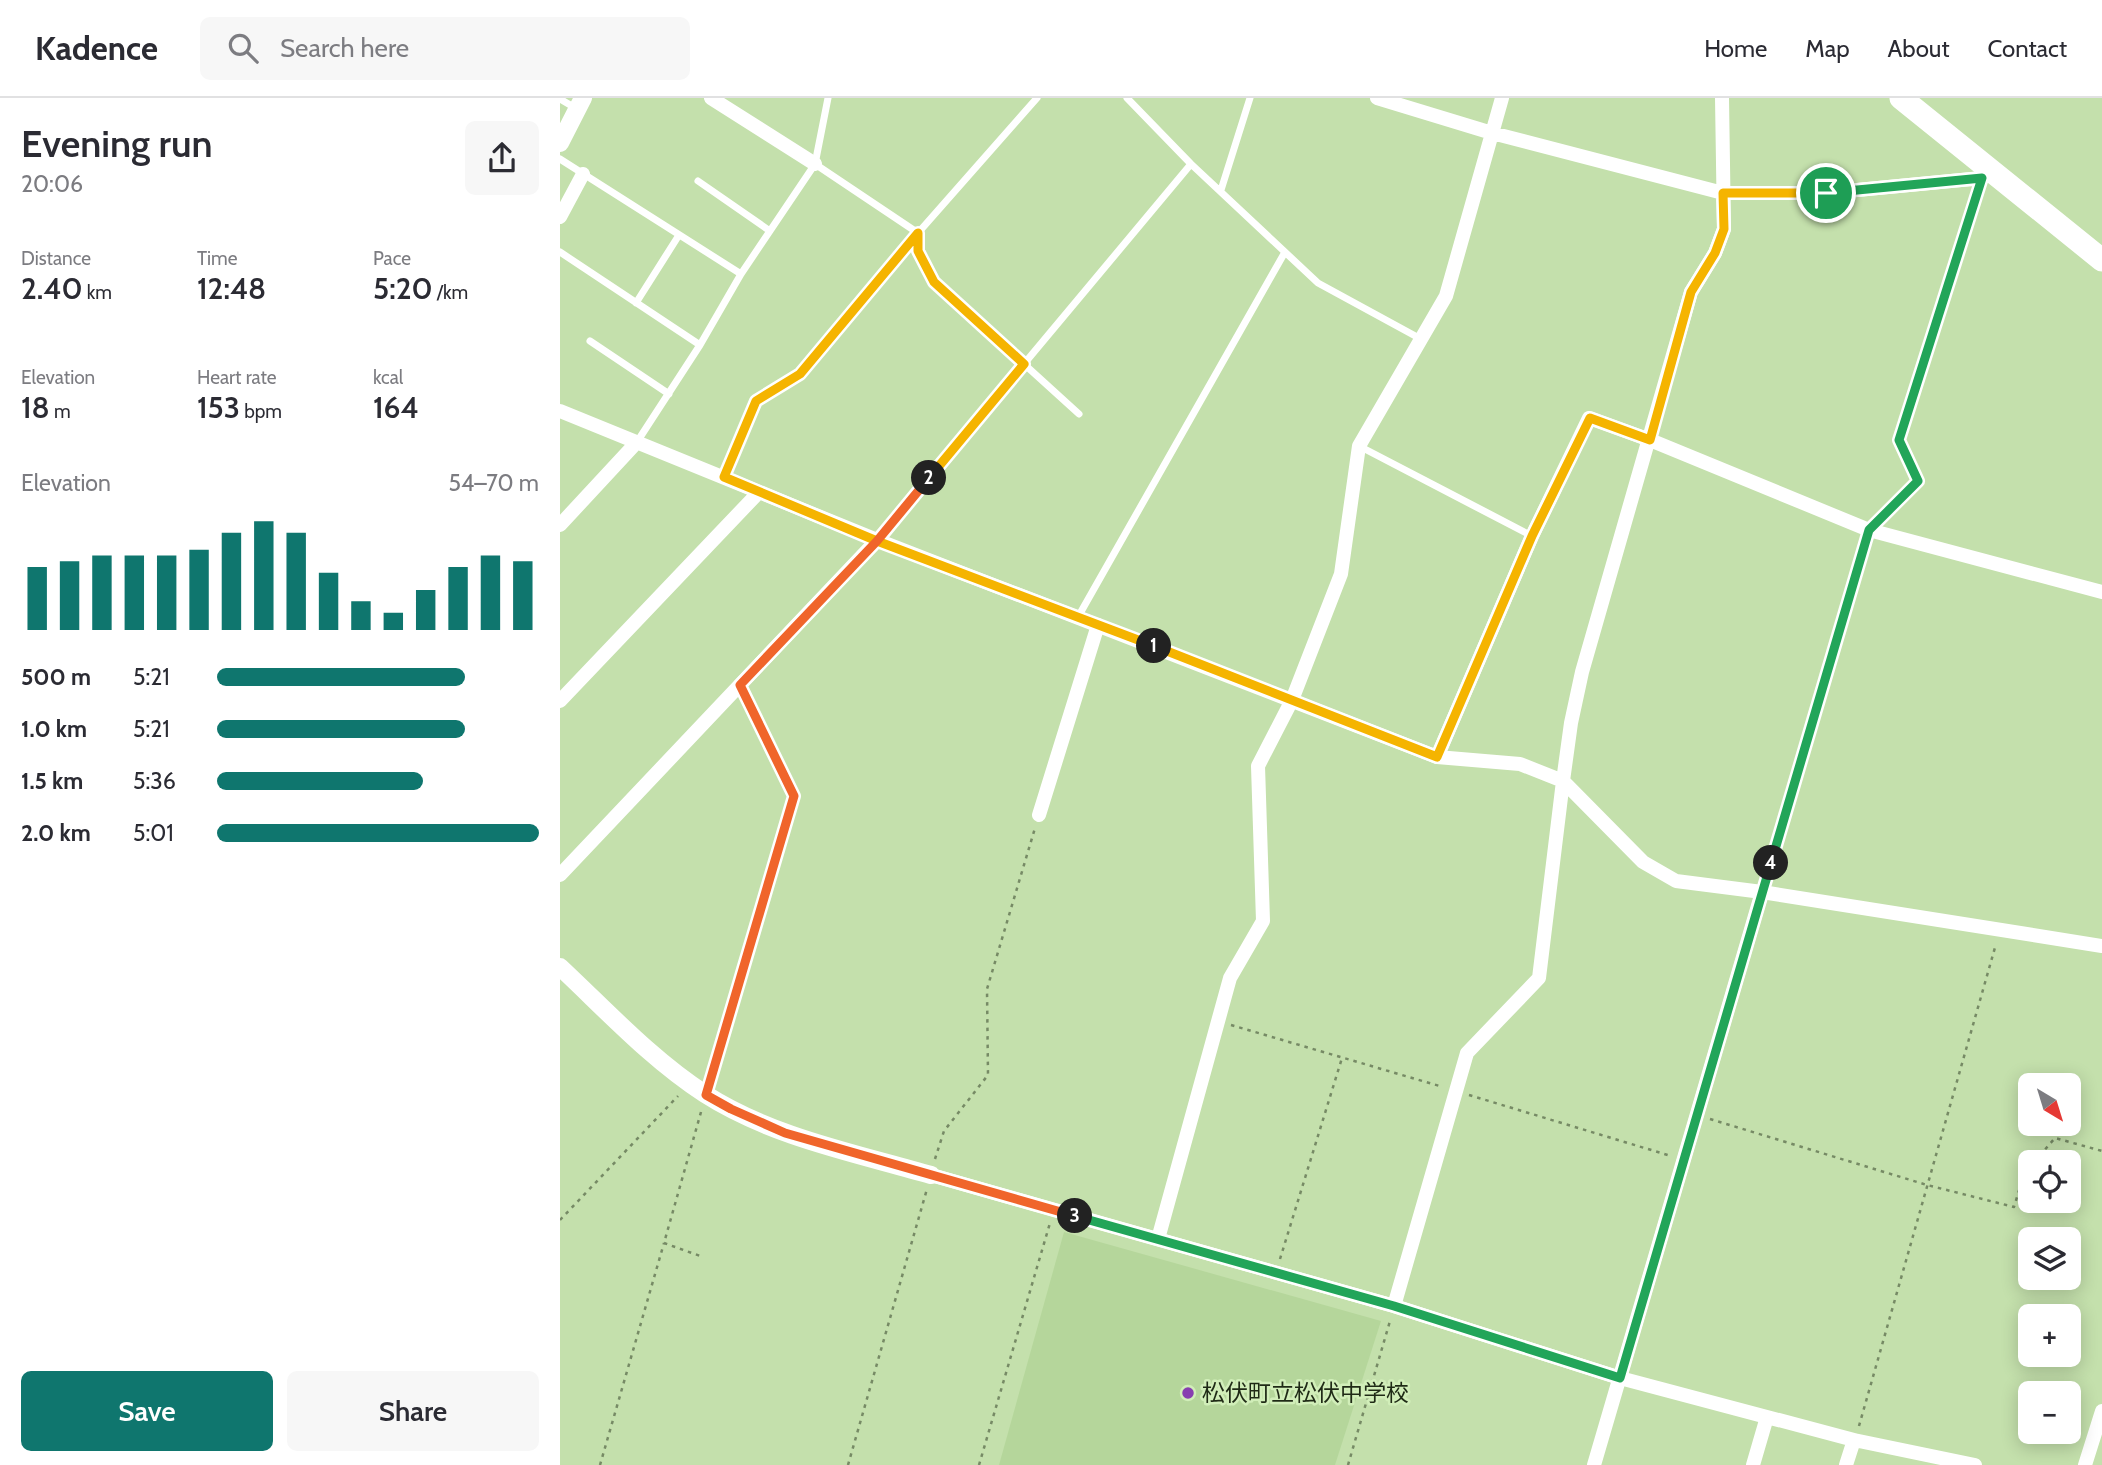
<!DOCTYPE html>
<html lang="en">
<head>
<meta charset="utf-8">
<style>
	:root { --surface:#fff; --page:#f7f7f7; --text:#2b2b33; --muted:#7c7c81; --line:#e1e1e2; --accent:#0f766e }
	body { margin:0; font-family:Cabin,"Noto Sans JP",sans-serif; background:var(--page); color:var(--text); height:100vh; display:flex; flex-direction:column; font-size:26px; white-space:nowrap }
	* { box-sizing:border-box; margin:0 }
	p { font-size:23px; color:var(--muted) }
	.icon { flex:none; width:38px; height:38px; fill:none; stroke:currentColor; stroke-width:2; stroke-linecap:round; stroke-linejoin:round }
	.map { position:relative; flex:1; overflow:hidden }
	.side { display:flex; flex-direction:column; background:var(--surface); width:560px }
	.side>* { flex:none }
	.needle { width:46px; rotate:142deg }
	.buttons { position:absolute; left:1458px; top:975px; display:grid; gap:14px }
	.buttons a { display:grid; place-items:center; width:63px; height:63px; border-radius:10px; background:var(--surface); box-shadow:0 4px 18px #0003; font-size:35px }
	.pin { position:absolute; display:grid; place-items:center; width:60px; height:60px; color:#fff; margin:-30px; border:4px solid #fff; border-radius:50%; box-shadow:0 2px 7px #0007 }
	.km { position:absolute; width:35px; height:35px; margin:-18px; border-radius:50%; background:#222; color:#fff; font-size:19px; line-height:35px; text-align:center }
	.round { display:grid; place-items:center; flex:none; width:74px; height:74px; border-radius:10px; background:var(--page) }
	.overview { display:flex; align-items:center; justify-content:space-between; height:119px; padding:0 21px }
	h1 { font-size:38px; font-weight:600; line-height:52px }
	.metrics { display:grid; grid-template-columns:repeat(3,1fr); gap:10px; height:119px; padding:7px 21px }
	.metrics div { display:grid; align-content:center }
	.metrics b { font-size:30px; font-weight:600 }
	.metrics small { font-size:19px; font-weight:400 }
	.metrics p { font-size:19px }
	.chart { height:196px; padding:14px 21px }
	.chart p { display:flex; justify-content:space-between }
	.chart svg { width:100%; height:126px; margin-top:7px; stroke:var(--accent); stroke-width:6 }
	.cta { display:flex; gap:14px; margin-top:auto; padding:14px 21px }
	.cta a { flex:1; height:80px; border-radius:10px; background:var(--accent); color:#fff; font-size:28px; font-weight:600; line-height:80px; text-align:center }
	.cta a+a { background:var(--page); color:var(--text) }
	ul { padding:0 21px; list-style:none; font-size:23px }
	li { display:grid; grid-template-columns:112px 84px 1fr; align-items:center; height:52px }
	li i { height:18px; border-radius:9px; background:var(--accent) }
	header { display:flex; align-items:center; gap:42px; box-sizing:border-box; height:98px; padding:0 35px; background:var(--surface); border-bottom:2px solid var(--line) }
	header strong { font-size:33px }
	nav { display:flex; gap:38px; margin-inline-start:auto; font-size:24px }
	.search { width:490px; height:63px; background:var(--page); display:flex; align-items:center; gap:18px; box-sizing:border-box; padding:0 24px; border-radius:10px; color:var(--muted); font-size:26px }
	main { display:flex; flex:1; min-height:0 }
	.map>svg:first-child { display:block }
	.built { fill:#b5d69b }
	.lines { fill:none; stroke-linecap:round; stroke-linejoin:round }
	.path { stroke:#768a65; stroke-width:2.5; stroke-dasharray:3.5 5; stroke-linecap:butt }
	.service { stroke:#fff; stroke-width:7 }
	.minor { stroke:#fff; stroke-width:14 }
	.tertiary { stroke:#fff; stroke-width:18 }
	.primary { stroke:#fff; stroke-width:23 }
	.split-1-casing { stroke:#fff; stroke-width:14 }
	.split-2-casing { stroke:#fff; stroke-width:14 }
	.split-3-casing { stroke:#fff; stroke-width:14 }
	.split-4-casing { stroke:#fff; stroke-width:14 }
	.split-5-casing { stroke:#fff; stroke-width:14 }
	.split-1 { stroke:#f5b400; stroke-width:9 }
	.split-2 { stroke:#f5b400; stroke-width:9 }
	.split-3 { stroke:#f0652b; stroke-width:9 }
	.split-4 { stroke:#22a559; stroke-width:9 }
	.split-5 { stroke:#22a559; stroke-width:9 }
	.poi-dot { fill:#873eb0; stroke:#d1eeb9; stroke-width:2.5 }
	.labels { text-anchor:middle; stroke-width:5; stroke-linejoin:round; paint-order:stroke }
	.poi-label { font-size:23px; fill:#1f2a16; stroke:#d1eeb9; text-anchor:start }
</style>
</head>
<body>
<header>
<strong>Kadence</strong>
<div class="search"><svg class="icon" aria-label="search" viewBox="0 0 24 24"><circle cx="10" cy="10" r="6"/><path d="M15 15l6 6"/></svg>Search here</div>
<nav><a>Home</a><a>Map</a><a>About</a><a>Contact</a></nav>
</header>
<main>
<section class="side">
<div class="overview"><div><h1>Evening run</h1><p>20:06</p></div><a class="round"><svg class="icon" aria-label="share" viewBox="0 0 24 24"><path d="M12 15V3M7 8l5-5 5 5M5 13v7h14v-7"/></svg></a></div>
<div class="metrics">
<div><p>Distance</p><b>2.40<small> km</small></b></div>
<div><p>Time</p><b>12:48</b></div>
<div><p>Pace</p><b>5:20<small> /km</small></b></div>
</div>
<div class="metrics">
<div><p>Elevation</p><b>18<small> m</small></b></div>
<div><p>Heart rate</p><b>153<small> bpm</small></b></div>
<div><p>kcal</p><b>164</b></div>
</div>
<div class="chart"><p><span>Elevation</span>54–70 m</p>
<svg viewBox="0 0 160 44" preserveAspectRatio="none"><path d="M5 44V22M15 44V20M25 44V18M35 44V18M45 44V18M55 44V16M65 44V10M75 44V6M85 44V10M95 44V24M105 44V34M115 44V38M125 44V30M135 44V22M145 44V18M155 44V20"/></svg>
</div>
<ul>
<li><b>500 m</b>5:21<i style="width:77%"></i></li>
<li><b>1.0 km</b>5:21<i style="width:77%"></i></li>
<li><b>1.5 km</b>5:36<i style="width:64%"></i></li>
<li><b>2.0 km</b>5:01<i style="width:100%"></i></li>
</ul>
<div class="cta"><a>Save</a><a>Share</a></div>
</section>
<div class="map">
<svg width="1542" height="1367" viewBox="0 0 1542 1367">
	<rect width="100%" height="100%" fill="#c4e0ac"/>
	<path class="built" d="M 504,1134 L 821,1223 L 775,1367 L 439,1367 Z"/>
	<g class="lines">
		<path class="path" d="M 671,927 L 883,989
			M 151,980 L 232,708
			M 909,997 L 1111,1058
			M 141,1014 L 104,1145 L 143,1159
			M 1150,1021 L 1367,1087 L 1454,1109 L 1464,1076 L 1470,1069
			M 375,1061 L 384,1033 L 428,977 L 427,891 L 475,730
			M 1474,1064 L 1495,1040 L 1542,1053
			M 0,1122 L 118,998
			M 720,1161 L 782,960
			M 1299,1328 L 1436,846
			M 40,1367 L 104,1145
			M 288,1367 L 367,1091
			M 419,1367 L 490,1125
			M 788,1367 L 830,1223"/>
		<path class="service" d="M 567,0 L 631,66 L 758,185 L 859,240
			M 0,1 L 17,11
			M 0,61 L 181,176
			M 255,66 L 358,135 L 477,0
			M 138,83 L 210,133
			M 661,92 L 690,0
			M 358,135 L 357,153 L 374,184 L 519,316
			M 0,154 L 140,247
			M 76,205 L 119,137
			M 30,243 L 109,296
			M 77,344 L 140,247 L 181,176 L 255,66 L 268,0
			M 799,348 L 972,438
			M 164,379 L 196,303 L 240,276 L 358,135
			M 317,442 L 631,66
			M 518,519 L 725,154
			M 180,587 L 234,698
			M 1202,794 L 1309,432 L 1358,383 L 1339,342 L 1423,78"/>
		<path class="minor" d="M 151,0 L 255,66
			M 817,0 L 932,35 L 1163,95 L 1266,95 L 1422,80
			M 0,119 L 23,76
			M 0,313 L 317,442 L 877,659 L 960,666 L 1003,683 L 1083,764 L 1116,783 L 1202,794 L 1542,848
			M 0,427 L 77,344
			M 0,603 L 199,394
			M 877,659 L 972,438 L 1029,320 L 1090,342 L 1309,432 L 1542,494
			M 479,717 L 538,527
			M 0,777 L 317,442
			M 371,1077 L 834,1208 L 1060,1280 L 1294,1342 L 1415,1367
			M 598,1141 L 670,880 L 703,823 L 698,668 L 732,602 L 781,476 L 799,348 L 886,198 L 942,0
			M 834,1208 L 907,955 L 979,880 L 1003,683 L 1011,625 L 1022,574 L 1131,194 L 1155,155 L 1164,131 L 1162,0
			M 1034,1367 L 1202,794
			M 1193,1367 L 1207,1319
			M 1286,1367 L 1294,1342
			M 1525,1367 L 1542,1313"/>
		<path class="tertiary" d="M 0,45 L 23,0
			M 0,869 C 46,912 91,961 145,996 C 212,1039 295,1055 371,1077"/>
		<path class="primary" d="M 1341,0 L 1542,162"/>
	</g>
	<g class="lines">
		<defs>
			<path id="split-1" d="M 594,548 L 877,659 L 972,438 L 1030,320 L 1090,342 L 1131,194 L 1155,155 L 1164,131 L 1163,95 L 1266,95"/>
			<path id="split-2" d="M 369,380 L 464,266 L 374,184 L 358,153 L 358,135 L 240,276 L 196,303 L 164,379 L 317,443 L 594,548"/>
			<path id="split-3" d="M 369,380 L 317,443 L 180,587 L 234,698 L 146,997 L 171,1011 L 225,1035 L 515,1118"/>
			<path id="split-4" d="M 515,1118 L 834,1208 L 1060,1280 L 1211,765"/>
			<path id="split-5" d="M 1211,765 L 1309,432 L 1358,383 L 1339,342 L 1422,80 L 1266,95"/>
		</defs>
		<use href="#split-1" class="split-1-casing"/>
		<use href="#split-2" class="split-2-casing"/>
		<use href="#split-3" class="split-3-casing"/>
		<use href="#split-4" class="split-4-casing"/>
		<use href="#split-5" class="split-5-casing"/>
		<use href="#split-1" class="split-1"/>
		<use href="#split-2" class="split-2"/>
		<use href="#split-3" class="split-3"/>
		<use href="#split-4" class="split-4"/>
		<use href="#split-5" class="split-5"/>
	</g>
	<circle class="poi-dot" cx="628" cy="1295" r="7"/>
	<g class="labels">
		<g class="poi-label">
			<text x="642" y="1303">松伏町立松伏中学校</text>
		</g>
	</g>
</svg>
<div class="buttons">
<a><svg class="needle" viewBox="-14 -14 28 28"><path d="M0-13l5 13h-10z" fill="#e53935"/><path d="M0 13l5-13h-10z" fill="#7c7c81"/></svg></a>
<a><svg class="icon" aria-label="locate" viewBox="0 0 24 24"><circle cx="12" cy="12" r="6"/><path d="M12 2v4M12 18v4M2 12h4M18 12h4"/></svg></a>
<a><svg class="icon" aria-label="layers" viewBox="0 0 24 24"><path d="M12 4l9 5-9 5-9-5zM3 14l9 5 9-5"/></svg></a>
<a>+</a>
<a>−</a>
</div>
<div class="pin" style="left:1266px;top:95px;background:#1e9e55"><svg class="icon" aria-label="arrive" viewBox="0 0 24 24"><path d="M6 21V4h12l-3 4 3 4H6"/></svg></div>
<b class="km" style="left:594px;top:548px">1</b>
<b class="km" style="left:369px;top:380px">2</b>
<b class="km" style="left:515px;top:1118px">3</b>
<b class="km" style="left:1211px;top:765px">4</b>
</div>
</main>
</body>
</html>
